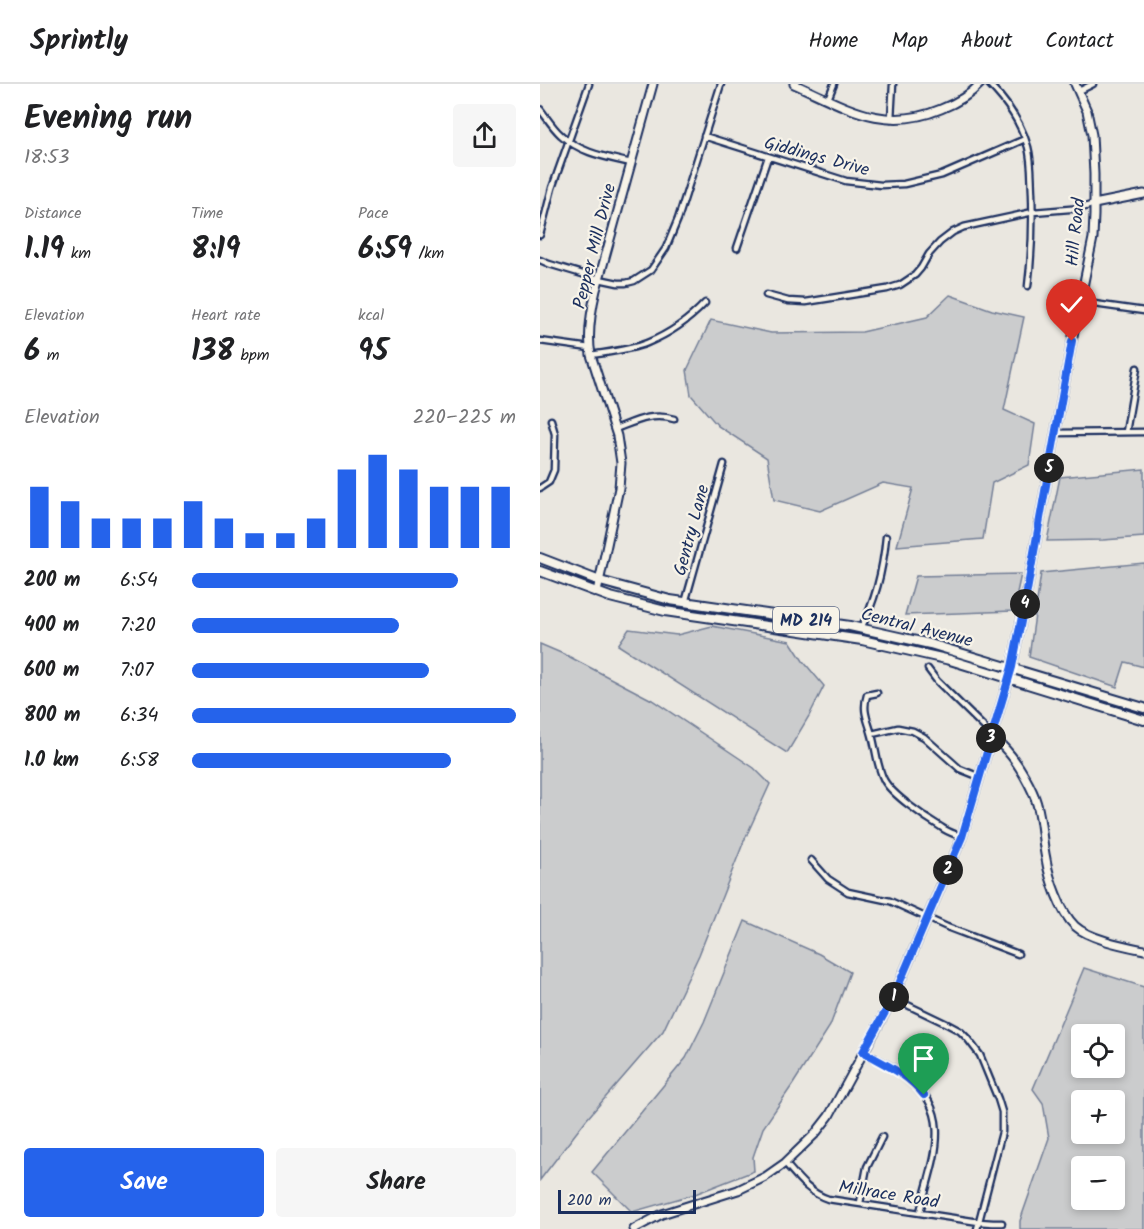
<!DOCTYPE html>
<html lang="en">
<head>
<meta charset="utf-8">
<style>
	:root { --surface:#fff; --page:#f6f6f6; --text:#202124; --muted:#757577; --line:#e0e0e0; --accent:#2563eb }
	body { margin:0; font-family:Kalam,sans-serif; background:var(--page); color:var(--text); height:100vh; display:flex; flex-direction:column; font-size:22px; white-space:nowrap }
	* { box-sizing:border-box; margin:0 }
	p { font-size:20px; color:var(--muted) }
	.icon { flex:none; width:33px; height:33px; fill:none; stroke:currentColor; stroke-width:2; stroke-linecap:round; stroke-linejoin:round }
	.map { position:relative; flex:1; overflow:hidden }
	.side { display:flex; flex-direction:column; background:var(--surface); width:540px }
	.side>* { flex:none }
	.fabs { position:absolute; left:531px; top:940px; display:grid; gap:12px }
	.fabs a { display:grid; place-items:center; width:54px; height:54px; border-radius:6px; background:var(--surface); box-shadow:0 3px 9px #0003; font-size:30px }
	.scale { position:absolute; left:18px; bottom:15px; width:138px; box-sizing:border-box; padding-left:6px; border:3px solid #1b2f5e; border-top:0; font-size:16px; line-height:21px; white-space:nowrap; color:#1b2f5e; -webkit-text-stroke:4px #f7f3e8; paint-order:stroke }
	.pin { position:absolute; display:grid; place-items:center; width:51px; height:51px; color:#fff; margin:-62px -26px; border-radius:50% 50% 50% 0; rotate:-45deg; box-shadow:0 0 6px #0007 }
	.pin .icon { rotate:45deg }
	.km { position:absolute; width:30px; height:30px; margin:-15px; border-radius:50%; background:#222; color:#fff; font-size:16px; line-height:30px; text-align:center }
	.round { display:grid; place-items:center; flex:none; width:63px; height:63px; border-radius:6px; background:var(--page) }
	.overview { display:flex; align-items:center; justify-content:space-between; height:102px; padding:0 24px }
	h1 { font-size:33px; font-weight:700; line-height:45px }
	.metrics { display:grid; grid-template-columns:repeat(3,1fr); gap:9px; height:102px; padding:6px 24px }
	.metrics div { display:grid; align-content:center }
	.metrics b { font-size:30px; font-weight:700 }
	.metrics small { font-size:16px; font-weight:400 }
	.metrics p { font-size:16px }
	.chart { height:168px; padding:12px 24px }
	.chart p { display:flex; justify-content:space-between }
	.chart svg { width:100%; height:108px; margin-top:6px; stroke:var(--accent); stroke-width:6 }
	.button { display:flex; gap:12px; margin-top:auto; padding:12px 24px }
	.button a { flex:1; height:69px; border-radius:6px; background:var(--accent); color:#fff; font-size:24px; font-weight:700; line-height:69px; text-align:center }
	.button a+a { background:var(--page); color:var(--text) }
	ul { padding:0 24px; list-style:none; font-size:20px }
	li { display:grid; grid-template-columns:96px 72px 1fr; align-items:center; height:45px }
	li i { height:15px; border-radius:8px; background:var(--accent) }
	header { display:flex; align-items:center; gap:36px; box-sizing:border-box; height:84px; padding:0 30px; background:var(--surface); border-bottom:2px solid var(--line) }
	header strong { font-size:28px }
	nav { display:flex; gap:33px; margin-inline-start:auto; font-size:21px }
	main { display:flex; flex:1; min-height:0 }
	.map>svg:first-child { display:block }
	.green { fill:#cbcccd; stroke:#737e96; stroke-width:1.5; fill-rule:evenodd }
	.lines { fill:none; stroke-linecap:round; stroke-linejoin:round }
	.street-casing { stroke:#1b2f5e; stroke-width:9 }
	.secondary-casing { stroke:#1b2f5e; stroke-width:11 }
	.primary-casing { stroke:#1b2f5e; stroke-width:12 }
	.street { stroke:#f7f3e8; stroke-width:4.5 }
	.secondary { stroke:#f7f3e8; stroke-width:7 }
	.primary { stroke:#f7f3e8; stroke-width:8 }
	.route-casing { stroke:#fff; stroke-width:12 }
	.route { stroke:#2563eb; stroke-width:8 }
	.labels { text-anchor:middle; stroke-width:4.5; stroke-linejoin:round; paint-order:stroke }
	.shield { fill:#f7f3e8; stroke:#5d6a87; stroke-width:1.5 }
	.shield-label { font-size:16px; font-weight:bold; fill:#1b2f5e }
	.street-label { font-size:18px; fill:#1b2f5e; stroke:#f7f3e8 }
</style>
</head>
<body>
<header>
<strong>Sprintly</strong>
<nav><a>Home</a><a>Map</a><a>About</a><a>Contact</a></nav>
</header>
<main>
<section class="side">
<div class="overview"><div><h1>Evening run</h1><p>18:53</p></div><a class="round"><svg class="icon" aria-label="share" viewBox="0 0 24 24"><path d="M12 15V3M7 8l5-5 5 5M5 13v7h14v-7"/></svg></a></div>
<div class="metrics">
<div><p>Distance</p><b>1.19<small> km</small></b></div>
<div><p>Time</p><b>8:19</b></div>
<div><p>Pace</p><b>6:59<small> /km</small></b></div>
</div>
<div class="metrics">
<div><p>Elevation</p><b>6<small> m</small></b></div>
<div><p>Heart rate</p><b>138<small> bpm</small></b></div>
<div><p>kcal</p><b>95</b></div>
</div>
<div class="chart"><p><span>Elevation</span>220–225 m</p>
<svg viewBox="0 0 160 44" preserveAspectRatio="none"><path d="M5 44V19M15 44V25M25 44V32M35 44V32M45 44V32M55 44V25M65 44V32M75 44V38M85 44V38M95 44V32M105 44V12M115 44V6M125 44V12M135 44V19M145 44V19M155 44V19"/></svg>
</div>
<ul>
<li><b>200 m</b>6:54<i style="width:82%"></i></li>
<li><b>400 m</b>7:20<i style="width:64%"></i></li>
<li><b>600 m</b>7:07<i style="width:73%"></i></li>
<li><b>800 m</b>6:34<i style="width:100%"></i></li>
<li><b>1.0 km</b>6:58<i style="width:80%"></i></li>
</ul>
<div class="button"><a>Save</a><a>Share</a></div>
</section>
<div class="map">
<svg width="604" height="1145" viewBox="0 0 604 1145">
	<rect width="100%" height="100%" fill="#eae7e0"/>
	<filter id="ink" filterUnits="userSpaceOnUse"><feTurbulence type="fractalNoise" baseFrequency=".0167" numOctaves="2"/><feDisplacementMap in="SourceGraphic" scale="12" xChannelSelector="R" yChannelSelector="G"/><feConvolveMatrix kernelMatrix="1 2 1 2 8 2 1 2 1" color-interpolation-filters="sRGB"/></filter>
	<g filter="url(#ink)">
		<path class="green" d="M 410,211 L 452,226 L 484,233 L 464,326 L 495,340 L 489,381 L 452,399 L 443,455 L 357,462 L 373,404 L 343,399 L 280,427 L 234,416 L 227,374 L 178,342 L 151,311 L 147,286 L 171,236 L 231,249 L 322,248 L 387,233 Z
			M 604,385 L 604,453 L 563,456 L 507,457 L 520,393 Z
			M 604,479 L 604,583 L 585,578 L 577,603 L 489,573 L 501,489 Z
			M 481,490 L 473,527 L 365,531 L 376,492 Z
			M 172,542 L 250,557 L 263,577 L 284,602 L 269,632 L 247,669 L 78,561 L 89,545 L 137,551 Z
			M 0,560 L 28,572 L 112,616 L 214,684 L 230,700 L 204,757 L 159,871 L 123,947 L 46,1036 L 0,1096 Z
			M 205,837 L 279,870 L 310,888 L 290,942 L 253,1000 L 223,1044 L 213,1073 L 214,1087 L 155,1110 L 92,1128 L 52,1088 L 146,974 L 164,938 Z
			M 544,884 L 604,903 L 604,1145 L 480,1145 L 480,1137 L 509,1054 L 503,1019 L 493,1005 ZM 542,951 L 574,951 L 574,984 L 542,984 ZM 542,1017 L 574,1017 L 574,1050 L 542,1050 ZM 542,1083 L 574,1083 L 574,1116 L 542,1116 Z"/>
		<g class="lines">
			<defs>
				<path id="street" d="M 449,0 C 466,17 481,39 488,63 C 492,78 491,93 492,109 C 493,140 492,170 488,202
					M 539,7 L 553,0
					M 288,15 L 294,0
					M 0,25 C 7,34 13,44 21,51 C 40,69 66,73 91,79
					M 351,35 L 353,0
					M 164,52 L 306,97 L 341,101 L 364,100 L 402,91 L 485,55
					M 0,151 L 12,104 L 49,0
					M 197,164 L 228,73
					M 0,176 L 9,180 L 59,195 L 78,199 L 86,199 L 94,197 L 111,186 L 126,164 L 138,135 L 181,0
					M 226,211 L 248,217 L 266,218 L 347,205 L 360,201 L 375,191 L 381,184 L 389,170 L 400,158 L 413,148 L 424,143 L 493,128 L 542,124 L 554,120
					M 540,218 L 604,227
					M 0,257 L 50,264
					M 51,271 C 69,268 90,266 107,259 C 129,250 149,236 165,219
					M 75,345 C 94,338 112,328 134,335
					M 586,348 L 597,284
					M 515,349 L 604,348
					M 0,404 L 9,398 L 14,386 L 15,350 L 11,336
					M 145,519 L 184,380
					M 321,544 C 336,516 343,485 346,453
					M 388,585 L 397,597 L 452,651
					M 337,609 L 327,611 C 322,627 328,636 332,651 C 336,665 337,683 344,696 C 352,711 386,734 401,743 C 407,748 415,750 422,753
					M 332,650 L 358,644 L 373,647 L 384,653 L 420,685 L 440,693
					M 271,776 L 288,795 L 308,808 L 350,817 L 407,843 L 478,870
					M 353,914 L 407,940 L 420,947 L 427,954 L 440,971 L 458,1015 L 462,1028 L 462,1048 L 437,1145
					M 323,968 C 338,976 355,983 368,994 C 417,1031 391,1080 380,1128
					M 245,1079 C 258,1094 269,1109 288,1115 L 439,1138 L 453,1139 L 462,1139
					M 320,1119 L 327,1083 L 342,1053"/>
				<path id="secondary" d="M 254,0 C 306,23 344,49 401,25 C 416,19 429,12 440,0
					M 554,120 L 604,110
					M 57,508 L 79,404 L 81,379 L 77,352 L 51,271 C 47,250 51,227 56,206 L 113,0
					M 452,651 C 457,657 463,662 468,668 C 478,679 493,705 497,720 C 502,737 502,757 506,775 C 509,794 520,828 535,842 C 549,855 585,862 604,866
					M 94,1145 L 122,1130 L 198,1106 L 225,1093 L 245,1079 L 275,1050 L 289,1032 L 353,914 L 422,753 L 472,583 L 487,507 L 532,257 L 553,154 L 554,131 L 554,90 L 552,51 L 547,27 L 535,0"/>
				<path id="primary" d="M 0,474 L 60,497 L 130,516 L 310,542 L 390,560 L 604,624
					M 0,487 L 70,513 L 125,527 L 322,556 L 410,576 L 604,636"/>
			</defs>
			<use href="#street" class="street-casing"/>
			<use href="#secondary" class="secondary-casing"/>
			<use href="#primary" class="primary-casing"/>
			<use href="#street" class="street"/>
			<use href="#secondary" class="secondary"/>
			<use href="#primary" class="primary"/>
		</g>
	</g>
	<g class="lines" filter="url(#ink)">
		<defs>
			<path id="route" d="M 384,1011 C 368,990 346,981 323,968 L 353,914 L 422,753 L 459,627 L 472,583 L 487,507 L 532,257"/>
		</defs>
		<use href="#route" class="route-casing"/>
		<use href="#route" class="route"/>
	</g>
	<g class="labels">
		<rect class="shield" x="233" y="523" width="66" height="26" rx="4.5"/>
		<g class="shield-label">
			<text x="266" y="542">MD 214</text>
		</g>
		<g class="street-label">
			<text transform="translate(277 72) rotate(15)" y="6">Giddings Drive</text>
			<text transform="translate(535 148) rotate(-84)" y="6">Hill Road</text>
			<text transform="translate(54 162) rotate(-76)" y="6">Pepper Mill Drive</text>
			<text transform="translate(151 446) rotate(-75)" y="6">Gentry Lane</text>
			<text transform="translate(377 543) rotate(14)" y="6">Central Avenue</text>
			<text transform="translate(349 1110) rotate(9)" y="6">Millrace Road</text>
		</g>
	</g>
</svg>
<div class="fabs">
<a><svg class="icon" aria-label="locate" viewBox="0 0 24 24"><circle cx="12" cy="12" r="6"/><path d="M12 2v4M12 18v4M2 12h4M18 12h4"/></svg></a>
<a>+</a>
<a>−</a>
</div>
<div class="scale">200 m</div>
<div class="pin" style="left:384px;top:1011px;background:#1e9e55"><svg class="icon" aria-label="arrive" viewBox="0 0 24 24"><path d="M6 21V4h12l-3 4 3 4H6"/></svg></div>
<div class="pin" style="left:532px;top:257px;background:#d93025"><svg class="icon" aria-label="check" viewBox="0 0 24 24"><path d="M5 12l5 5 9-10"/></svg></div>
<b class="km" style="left:354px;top:913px">1</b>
<b class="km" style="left:408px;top:786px">2</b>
<b class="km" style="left:451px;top:654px">3</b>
<b class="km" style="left:485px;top:520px">4</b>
<b class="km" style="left:509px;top:384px">5</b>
</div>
</main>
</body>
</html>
